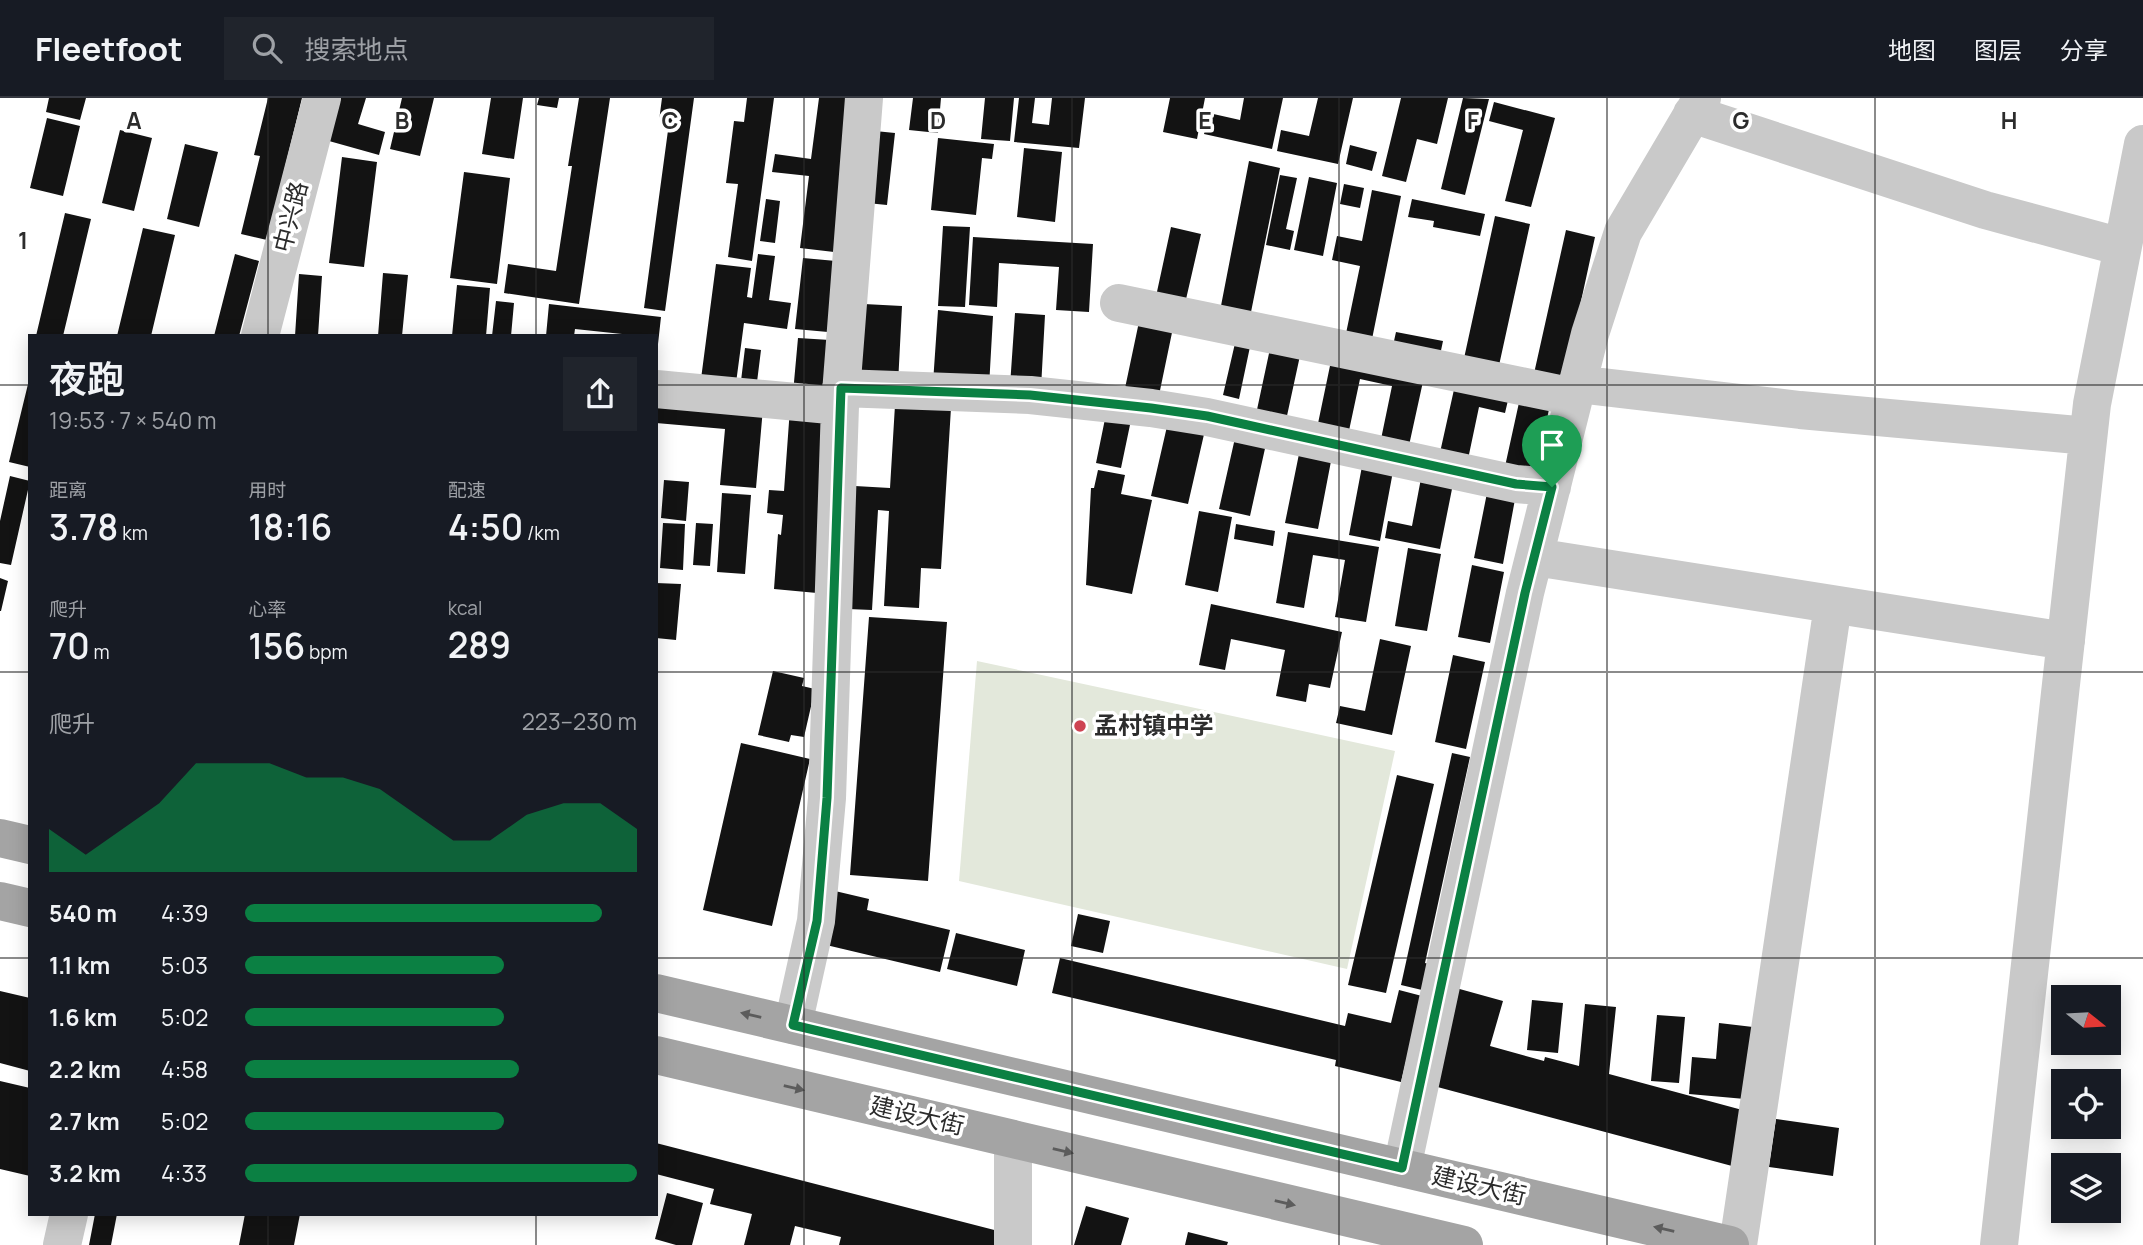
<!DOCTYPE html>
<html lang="zh">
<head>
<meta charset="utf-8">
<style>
	:root { --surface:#171b24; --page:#20242c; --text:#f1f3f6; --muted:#9ea1a6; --line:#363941; --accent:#0b8043 }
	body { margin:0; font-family:Manrope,"Noto Sans SC",sans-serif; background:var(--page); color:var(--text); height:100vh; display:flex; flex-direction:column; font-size:26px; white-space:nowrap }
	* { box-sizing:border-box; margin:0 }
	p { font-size:23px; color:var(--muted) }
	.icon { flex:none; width:38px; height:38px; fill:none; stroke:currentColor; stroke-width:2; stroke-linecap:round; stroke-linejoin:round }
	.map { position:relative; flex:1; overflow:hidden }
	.sheet { position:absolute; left:28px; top:236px; width:630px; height:882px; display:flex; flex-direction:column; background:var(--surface); border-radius:0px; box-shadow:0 4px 18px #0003 }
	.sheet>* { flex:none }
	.needle { width:46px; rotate:108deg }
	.fabs { position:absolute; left:2051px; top:887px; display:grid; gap:14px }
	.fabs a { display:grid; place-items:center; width:70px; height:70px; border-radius:0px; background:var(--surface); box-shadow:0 4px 18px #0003; font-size:35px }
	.pin { position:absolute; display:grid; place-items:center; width:60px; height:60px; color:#fff; margin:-72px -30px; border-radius:50% 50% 50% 0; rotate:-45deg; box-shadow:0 0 7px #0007 }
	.pin .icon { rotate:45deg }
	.round { display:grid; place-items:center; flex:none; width:74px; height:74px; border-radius:0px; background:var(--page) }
	.overview { display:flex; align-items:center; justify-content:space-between; height:119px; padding:0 21px }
	h1 { font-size:38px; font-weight:600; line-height:52px }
	.figures { display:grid; grid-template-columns:repeat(3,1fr); gap:10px; height:119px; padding:7px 21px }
	.figures div { display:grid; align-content:center }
	.figures b { font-size:35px; font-weight:600 }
	.figures small { font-size:19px; font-weight:400 }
	.figures p { font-size:19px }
	.chart { height:196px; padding:14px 21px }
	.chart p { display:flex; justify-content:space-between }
	.chart svg { width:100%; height:126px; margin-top:7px; fill:var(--accent); opacity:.7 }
	ul { padding:0 21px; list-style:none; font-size:23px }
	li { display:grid; grid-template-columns:112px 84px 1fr; align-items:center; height:52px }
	li i { height:18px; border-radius:9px; background:var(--accent) }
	header { display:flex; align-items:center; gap:42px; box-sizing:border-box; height:98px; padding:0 35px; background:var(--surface); border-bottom:2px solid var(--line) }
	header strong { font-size:33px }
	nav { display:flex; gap:38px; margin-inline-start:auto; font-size:24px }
	.search { width:490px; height:63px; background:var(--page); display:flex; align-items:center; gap:18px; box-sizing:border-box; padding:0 24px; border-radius:0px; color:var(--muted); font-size:26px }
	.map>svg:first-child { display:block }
	.green { fill:#e3e8db }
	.building { fill:#131313 }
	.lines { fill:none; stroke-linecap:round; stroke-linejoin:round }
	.minor { stroke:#c9c9c9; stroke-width:38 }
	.major { stroke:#a4a4a4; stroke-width:38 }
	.oneway { fill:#5c5c5c }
	.route-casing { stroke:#fff; stroke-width:14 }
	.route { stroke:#0b8043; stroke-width:9 }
	.grid { fill:none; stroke:#2c2c2c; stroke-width:2; stroke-opacity:0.55 }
	.poi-dot { fill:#ce4453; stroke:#fff; stroke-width:2.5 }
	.labels { text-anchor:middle; stroke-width:7; stroke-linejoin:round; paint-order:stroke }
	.street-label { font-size:24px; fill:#2c2c2c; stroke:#fff }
	.poi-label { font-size:24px; font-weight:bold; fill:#2c2c2c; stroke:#fff; text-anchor:start }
	.grid-label { font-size:23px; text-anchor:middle; font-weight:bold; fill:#2c2c2c; stroke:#fff; stroke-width:7; stroke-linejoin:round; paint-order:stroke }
</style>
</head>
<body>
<header>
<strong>Fleetfoot</strong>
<div class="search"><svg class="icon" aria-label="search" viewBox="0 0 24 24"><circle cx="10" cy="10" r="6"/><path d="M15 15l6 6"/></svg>搜索地点</div>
<nav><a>地图</a><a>图层</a><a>分享</a></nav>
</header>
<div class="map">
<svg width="2143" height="1147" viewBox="0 0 2143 1147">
	<rect width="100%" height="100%" fill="#fff"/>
	<path class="green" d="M 977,563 L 1395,653 L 1347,871 L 959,783 Z"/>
	<path class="building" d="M 49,0 L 86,0 L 80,22 L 46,14 Z
		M 268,0 L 302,0 L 267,142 L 241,136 L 260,58 L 254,57 Z
		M 341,0 L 366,0 L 358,26 L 385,34 L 379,57 L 329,43 Z
		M 402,0 L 434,0 L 420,58 L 390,51 Z
		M 491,0 L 523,0 L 514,61 L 482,56 Z
		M 539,0 L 559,0 L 557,10 L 537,7 Z
		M 579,0 L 610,0 L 579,206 L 504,195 L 508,166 L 556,173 L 572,68 L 568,68 Z
		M 662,0 L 694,0 L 665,213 L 644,210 L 669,25 L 659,23 Z
		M 747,0 L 774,0 L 752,163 L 728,159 L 738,86 L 726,85 L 734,23 L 744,24 Z
		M 819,0 L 853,0 L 834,154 L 800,150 L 809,78 L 772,74 L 775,56 L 811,61 Z
		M 913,0 L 941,0 L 938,35 L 909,32 Z
		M 985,0 L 1014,0 L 1010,43 L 981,41 Z
		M 1019,0 L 1035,0 L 1032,25 L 1049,27 L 1052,0 L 1085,0 L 1079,50 L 1014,44 Z
		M 1170,0 L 1205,0 L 1197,41 L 1163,34 Z
		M 1244,0 L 1283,0 L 1272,51 L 1204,36 L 1209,15 L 1240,22 Z
		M 1318,0 L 1353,0 L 1338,66 L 1277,53 L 1281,32 L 1309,38 Z
		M 1401,0 L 1448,0 L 1437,46 L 1417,41 L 1406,84 L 1382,78 Z
		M 1463,0 L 1489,1 L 1465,97 L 1441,91 Z
		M 1494,4 L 1555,20 L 1531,109 L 1505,103 L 1523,32 L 1489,23 Z
		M 47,20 L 80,28 L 63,98 L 30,90 Z
		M 120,32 L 152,40 L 134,113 L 102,105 Z
		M 875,33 L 895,35 L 887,107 L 867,105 Z
		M 938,40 L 994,46 L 992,61 L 982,60 L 976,117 L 931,112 Z
		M 185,46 L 218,54 L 199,129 L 167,121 Z
		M 1350,47 L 1377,54 L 1372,73 L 1346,66 Z
		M 1024,50 L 1062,54 L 1055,124 L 1017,119 Z
		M 342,59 L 377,64 L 364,169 L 329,165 Z
		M 1249,63 L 1280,70 L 1250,219 L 1220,213 Z
		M 464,74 L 510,80 L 497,186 L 450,180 Z
		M 1280,77 L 1297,80 L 1286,131 L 1294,133 L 1290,152 L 1266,147 Z
		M 1309,79 L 1337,85 L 1323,158 L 1294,152 Z
		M 1344,86 L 1364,90 L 1360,110 L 1340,106 Z
		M 1372,92 L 1401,98 L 1370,251 L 1344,245 L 1360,168 L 1332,162 L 1337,138 L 1362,143 Z
		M 766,101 L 780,103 L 775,145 L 760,143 Z
		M 1412,101 L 1485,116 L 1480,138 L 1433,129 L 1434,123 L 1408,119 Z
		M 65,115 L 91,121 L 63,238 L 36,238 Z
		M 1495,118 L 1530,126 L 1498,272 L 1463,265 Z
		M 943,128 L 970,129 L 965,209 L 938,208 Z
		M 1171,129 L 1201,136 L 1184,210 L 1155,203 Z
		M 143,130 L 175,137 L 151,238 L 117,238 Z
		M 1566,132 L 1595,139 L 1563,286 L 1533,280 Z
		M 973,139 L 1093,146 L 1089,214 L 1056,212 L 1059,169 L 999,165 L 997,209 L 969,207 Z
		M 235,156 L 259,163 L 239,238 L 214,238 Z
		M 758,156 L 775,158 L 769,202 L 791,205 L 787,231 L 744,225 L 736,285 L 701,281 L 716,166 L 751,170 L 747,199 L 752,200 Z
		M 803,160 L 836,163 L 828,234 L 795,231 Z
		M 383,175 L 408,177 L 402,238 L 378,238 Z
		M 299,176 L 322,178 L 318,238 L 295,238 Z
		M 457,187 L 490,190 L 486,238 L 452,238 Z
		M 496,203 L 514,205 L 511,238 L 492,238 Z
		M 549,206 L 661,219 L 658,246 L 656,238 L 622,238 L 622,236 L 575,231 L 574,238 L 546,238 Z
		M 864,206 L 902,208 L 898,286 L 860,284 Z
		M 938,212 L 993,218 L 989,289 L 933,285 Z
		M 1015,215 L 1045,217 L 1041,290 L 1010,288 Z
		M 1140,219 L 1174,225 L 1158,302 L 1124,295 Z
		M 1396,234 L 1443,243 L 1439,262 L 1392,252 Z
		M 798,240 L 830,242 L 826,298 L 793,295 Z
		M 1236,241 L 1251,244 L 1239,301 L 1223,297 Z
		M 1271,246 L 1301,253 L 1285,327 L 1255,321 Z
		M 745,250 L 761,252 L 756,292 L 740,291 Z
		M 1331,263 L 1424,279 L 1408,352 L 1380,346 L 1392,288 L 1360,281 L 1347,342 L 1316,335 Z
		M 29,282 L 30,283 L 30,369 L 9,364 Z
		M 1455,287 L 1509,298 L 1505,315 L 1479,309 L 1467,366 L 1439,359 Z
		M 1520,300 L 1550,307 L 1534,379 L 1504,373 Z
		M 656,301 L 763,310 L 756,390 L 720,387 L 725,331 L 656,325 Z
		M 895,307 L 951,310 L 941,471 L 921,470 L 919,510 L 884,508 L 889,413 L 878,412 L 872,512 L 848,511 L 855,388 L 890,390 Z
		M 790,310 L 830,313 L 817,495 L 774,491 L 778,436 L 781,437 L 783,417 L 767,415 L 769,392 L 784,393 Z
		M 1106,316 L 1131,322 L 1121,370 L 1096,365 Z
		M 1168,324 L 1205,332 L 1188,406 L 1151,398 Z
		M 1235,340 L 1266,346 L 1250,418 L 1219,411 Z
		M 1300,351 L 1332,358 L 1318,431 L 1285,425 Z
		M 1363,363 L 1394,368 L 1380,443 L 1349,437 Z
		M 1098,372 L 1125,377 L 1121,396 L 1152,402 L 1132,496 L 1086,487 L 1091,390 L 1094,390 Z
		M 1422,375 L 1454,381 L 1440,451 L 1385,440 L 1388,423 L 1412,428 Z
		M 10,378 L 30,383 L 11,467 L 0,465 L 0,423 Z
		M 664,382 L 689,384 L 686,423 L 661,420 Z
		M 1488,390 L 1516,396 L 1503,466 L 1474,460 Z
		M 722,395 L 751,397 L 745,476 L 717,474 Z
		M 1199,413 L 1232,419 L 1218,494 L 1185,487 Z
		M 663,425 L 685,426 L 683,472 L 660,470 Z
		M 696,425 L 713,426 L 710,468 L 693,467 Z
		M 1236,426 L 1275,433 L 1273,448 L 1234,441 Z
		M 1288,434 L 1379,449 L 1366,524 L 1335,519 L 1345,462 L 1313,457 L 1304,510 L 1276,505 Z
		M 1408,450 L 1441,456 L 1427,533 L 1395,528 Z
		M 1472,467 L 1504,474 L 1490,545 L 1458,539 Z
		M 0,480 L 8,483 L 1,513 L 0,513 Z
		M 656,485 L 681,486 L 676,542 L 656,540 Z
		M 1211,506 L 1342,534 L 1330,590 L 1309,586 L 1306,604 L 1276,598 L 1285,552 L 1231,541 L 1225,572 L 1199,567 Z
		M 869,519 L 947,524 L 928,783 L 850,777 Z
		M 1380,541 L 1411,548 L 1392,637 L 1336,625 L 1340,608 L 1365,613 Z
		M 1453,557 L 1485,564 L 1466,651 L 1435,644 Z
		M 773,573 L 804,580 L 802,588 L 815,591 L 804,639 L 791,637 L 789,644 L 758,637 Z
		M 741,645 L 810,661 L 772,828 L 703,812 Z
		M 1452,655 L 1470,659 L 1425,865 L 1429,866 L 1422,892 L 1401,887 Z
		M 1397,677 L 1434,686 L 1386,895 L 1348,887 Z
		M 835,793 L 869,801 L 867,812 L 950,832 L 940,874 L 822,846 Z
		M 1078,816 L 1110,823 L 1103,855 L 1071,848 Z
		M 956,835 L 1025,852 L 1017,888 L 947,871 Z
		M 1060,860 L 1345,928 L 1348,915 L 1391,925 L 1399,892 L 1422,898 L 1401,984 L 1335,968 L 1336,962 L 1052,895 Z
		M 1456,890 L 1503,903 L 1490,948 L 1544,963 L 1545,959 L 1579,968 L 1585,906 L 1616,909 L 1609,976 L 1746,1013 L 1732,1068 L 1430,987 Z
		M 0,893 L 30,900 L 30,973 L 0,965 Z
		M 1532,902 L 1563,905 L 1558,955 L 1527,952 Z
		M 1657,917 L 1685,919 L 1679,985 L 1651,983 Z
		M 1719,925 L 1753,929 L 1745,1001 L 1689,996 L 1692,959 L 1716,961 Z
		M 0,983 L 30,990 L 30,1078 L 0,1071 Z
		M 1776,1021 L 1839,1030 L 1833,1078 L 1769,1069 Z
		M 656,1045 L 1006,1135 L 1003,1147 L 839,1147 L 841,1139 L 795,1128 L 790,1147 L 744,1147 L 752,1116 L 710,1106 L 714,1091 L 656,1076 Z
		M 667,1095 L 703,1105 L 692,1147 L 676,1147 L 655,1141 Z
		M 1086,1108 L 1129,1120 L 1121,1147 L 1074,1147 Z
		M 95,1116 L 117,1116 L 111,1147 L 89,1147 Z
		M 245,1116 L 300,1116 L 294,1147 L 239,1147 Z
		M 1188,1134 L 1228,1144 L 1227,1147 L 1185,1147 Z"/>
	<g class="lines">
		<path class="minor" d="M 1692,16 L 1985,112 L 2122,149
			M 1119,205 L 1574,299
			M 260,238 L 322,0
			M 1577,286 L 1800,312 L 2088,338
			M 841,290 L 1030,297 L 1151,310 L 1207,319 L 1516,386 L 1552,389
			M 656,291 L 840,308
			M 1535,459 L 2066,543
			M 793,927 L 816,823 L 827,700 L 840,308 L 864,0
			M 1402,1070 L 1525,495 L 1590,236 L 1623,134 L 1702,0
			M 62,1147 L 69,1116
			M 1013,1147 L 1013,1041
			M 1738,1147 L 1833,507
			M 1999,1147 L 2092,306 L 2143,46"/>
		<path class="major" d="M 0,740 L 30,747
			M 0,803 L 30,810
			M 656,895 L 1730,1147
			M 656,957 L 1464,1147"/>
	</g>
	<defs><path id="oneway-solid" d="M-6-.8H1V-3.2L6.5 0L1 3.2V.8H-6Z" transform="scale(1.75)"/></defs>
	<g class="oneway">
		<use href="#oneway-solid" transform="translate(751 917) rotate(-167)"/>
		<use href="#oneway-solid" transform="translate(794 990) rotate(13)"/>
		<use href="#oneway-solid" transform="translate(1063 1053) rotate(13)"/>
		<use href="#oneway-solid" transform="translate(1285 1105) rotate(13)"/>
		<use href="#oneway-solid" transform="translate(1664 1131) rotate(-167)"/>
	</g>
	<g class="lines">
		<defs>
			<path id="route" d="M 841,290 L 1030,297 L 1151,310 L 1207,318 L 1516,386 L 1552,389 L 1525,495 L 1402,1070 L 793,927 L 817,823 L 827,700 Z"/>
		</defs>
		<use href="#route" class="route-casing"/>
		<use href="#route" class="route"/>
	</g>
	<path class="grid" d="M 268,0 L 268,238M 536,0 L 536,238M 804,0 L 804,1147M 1072,0 L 1072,1147M 1339,0 L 1339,1147M 1607,0 L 1607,1147M 1875,0 L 1875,1147M 0,287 L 30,287M 656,287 L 2143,287M 0,574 L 30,574M 656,574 L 2143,574M 0,860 L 30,860M 656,860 L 2143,860M 268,1116 L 268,1147M 536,1116 L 536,1147"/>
	<circle class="poi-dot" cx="1080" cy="628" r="7"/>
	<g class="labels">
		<g class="street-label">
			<text transform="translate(291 119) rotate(-76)" y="8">中兴路</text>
			<text transform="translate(917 1018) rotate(13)" y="8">建设大街</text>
			<text transform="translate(1479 1088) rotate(13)" y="8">建设大街</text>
		</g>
		<g class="poi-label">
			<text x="1094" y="636">孟村镇中学</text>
		</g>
	</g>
	<g class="grid-label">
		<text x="134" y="31">A</text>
		<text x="402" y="31">B</text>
		<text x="670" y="31">C</text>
		<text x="938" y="31">D</text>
		<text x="1205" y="31">E</text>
		<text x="1473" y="31">F</text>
		<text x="1741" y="31">G</text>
		<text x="2009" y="31">H</text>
		<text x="23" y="151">1</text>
	</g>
</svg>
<div class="fabs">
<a><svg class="needle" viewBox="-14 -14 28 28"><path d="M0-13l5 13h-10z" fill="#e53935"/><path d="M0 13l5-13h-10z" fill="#9ea1a6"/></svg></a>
<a><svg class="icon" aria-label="locate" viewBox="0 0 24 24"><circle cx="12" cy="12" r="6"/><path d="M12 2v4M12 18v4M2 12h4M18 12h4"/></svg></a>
<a><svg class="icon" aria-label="layers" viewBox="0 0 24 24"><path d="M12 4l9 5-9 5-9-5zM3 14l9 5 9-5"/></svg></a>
</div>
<div class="pin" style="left:1552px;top:389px;background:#1e9e55"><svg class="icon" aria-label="arrive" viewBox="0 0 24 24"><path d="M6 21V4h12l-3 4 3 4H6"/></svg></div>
<section class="sheet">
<div class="overview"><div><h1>夜跑</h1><p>19:53 · 7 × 540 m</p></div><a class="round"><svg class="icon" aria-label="share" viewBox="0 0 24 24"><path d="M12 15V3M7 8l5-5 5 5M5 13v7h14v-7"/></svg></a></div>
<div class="figures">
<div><p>距离</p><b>3.78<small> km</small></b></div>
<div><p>用时</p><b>18:16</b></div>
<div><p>配速</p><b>4:50<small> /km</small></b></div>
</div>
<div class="figures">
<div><p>爬升</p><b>70<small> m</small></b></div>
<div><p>心率</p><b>156<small> bpm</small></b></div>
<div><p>kcal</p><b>289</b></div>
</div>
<div class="chart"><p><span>爬升</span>223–230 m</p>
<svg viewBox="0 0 160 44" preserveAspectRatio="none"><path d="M0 44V29L10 38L20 29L30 20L40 6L50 6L60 6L70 11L80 11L90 15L100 24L110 33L120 33L130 24L140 20L150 20L160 29V44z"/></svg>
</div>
<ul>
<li><b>540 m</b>4:39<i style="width:91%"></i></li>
<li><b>1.1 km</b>5:03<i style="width:66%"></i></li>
<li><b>1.6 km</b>5:02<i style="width:66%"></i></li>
<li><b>2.2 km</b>4:58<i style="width:70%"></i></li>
<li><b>2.7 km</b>5:02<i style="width:66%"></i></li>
<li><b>3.2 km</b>4:33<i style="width:100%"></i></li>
</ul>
</section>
</div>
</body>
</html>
